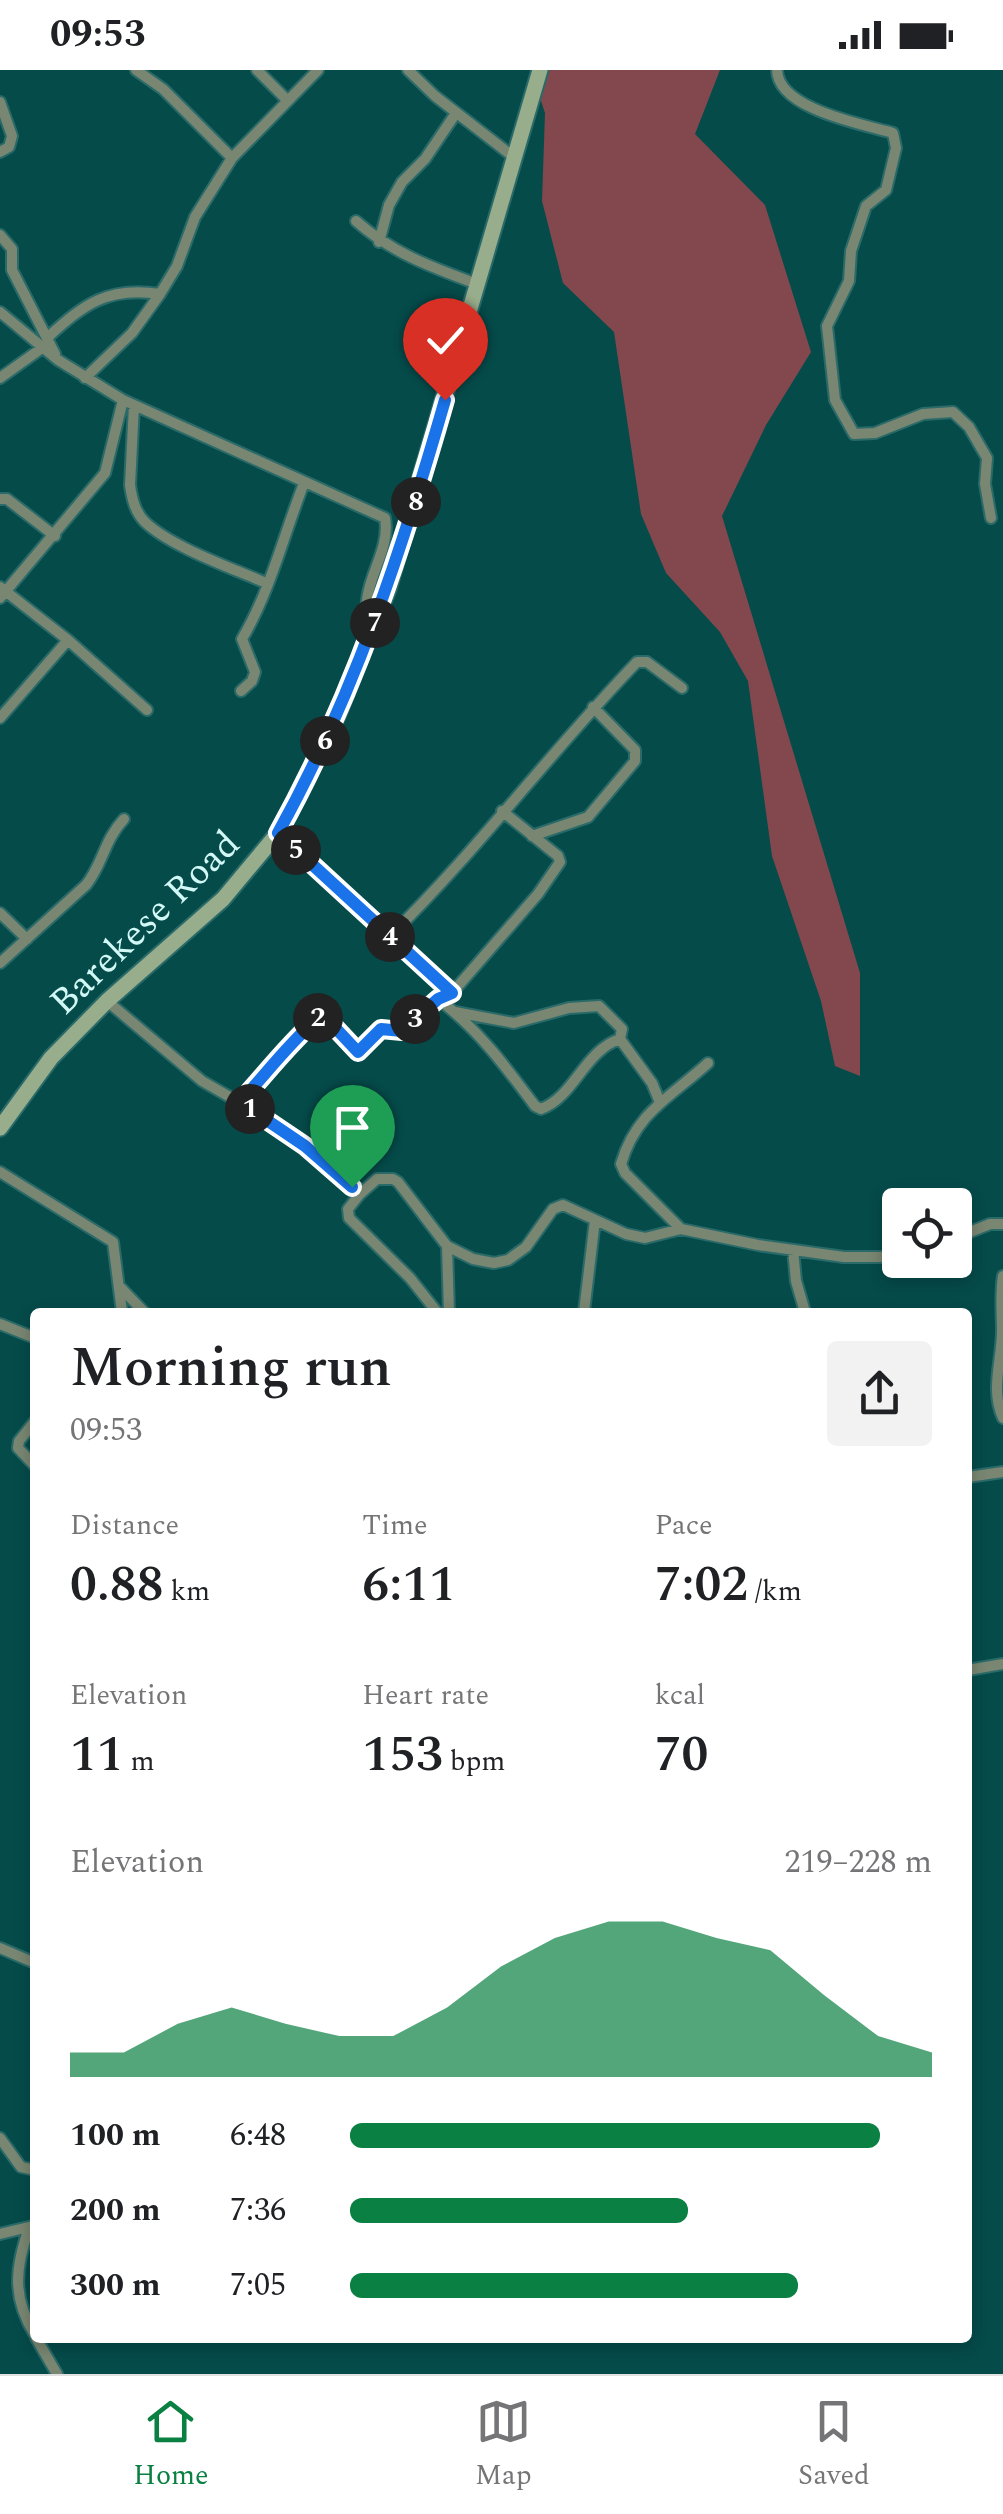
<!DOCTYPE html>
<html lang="en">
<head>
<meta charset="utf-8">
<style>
	:root { --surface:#fff; --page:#f2f2f2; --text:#202124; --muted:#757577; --line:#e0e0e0; --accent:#0b8043 }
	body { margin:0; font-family:Spectral,serif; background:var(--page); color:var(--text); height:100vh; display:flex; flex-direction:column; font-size:38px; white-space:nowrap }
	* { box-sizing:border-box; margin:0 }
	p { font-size:32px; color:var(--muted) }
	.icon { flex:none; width:55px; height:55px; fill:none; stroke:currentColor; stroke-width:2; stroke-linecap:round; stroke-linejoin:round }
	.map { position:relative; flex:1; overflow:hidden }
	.drawer { position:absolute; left:30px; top:1238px; width:942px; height:1035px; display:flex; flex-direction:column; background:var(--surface); border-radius:10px; box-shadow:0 5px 15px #0003 }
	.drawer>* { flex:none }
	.tools { position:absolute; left:882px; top:1118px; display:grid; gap:20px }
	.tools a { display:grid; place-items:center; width:90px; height:90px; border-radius:10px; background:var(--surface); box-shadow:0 5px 15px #0003; font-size:50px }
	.pin { position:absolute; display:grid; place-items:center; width:85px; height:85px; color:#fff; margin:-102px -42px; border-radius:50% 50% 50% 0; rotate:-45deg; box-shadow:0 0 10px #0007 }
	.pin .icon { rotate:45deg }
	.km { position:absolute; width:50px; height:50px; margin:-25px; border-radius:50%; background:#222; color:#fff; font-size:28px; line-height:50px; text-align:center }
	.round { display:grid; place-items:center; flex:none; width:105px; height:105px; border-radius:10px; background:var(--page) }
	.headline { display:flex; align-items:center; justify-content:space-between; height:170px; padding:0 40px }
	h1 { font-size:55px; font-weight:600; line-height:75px }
	.figures { display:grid; grid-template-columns:repeat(3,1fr); gap:15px; height:170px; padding:10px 40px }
	.figures div { display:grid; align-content:center }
	.figures b { font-size:50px; font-weight:600 }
	.figures small { font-size:28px; font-weight:400 }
	.figures p { font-size:28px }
	.chart { height:280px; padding:20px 40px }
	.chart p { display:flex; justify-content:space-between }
	.chart svg { width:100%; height:180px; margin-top:10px; fill:var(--accent); opacity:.7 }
	ul { padding:0 40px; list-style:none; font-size:32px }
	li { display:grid; grid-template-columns:160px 120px 1fr; align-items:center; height:75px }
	li i { height:25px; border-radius:12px; background:var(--accent) }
	.status { display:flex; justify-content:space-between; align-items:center; height:70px; padding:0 50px; background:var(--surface); direction:ltr }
	.status svg { height:28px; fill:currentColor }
	.tab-bar { display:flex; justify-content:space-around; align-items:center; height:140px; border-top:2px solid var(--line); background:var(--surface); font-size:28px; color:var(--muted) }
	.tab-bar a { display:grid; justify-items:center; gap:5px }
	.tab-bar .current { color:var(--accent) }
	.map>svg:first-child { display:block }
	.green { fill:#83484e }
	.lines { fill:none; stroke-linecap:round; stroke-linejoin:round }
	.minor-casing { stroke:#2a6a69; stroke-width:14 }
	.secondary-casing { stroke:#2a6a69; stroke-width:19 }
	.minor { stroke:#798671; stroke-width:10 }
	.secondary { stroke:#98ad8b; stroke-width:15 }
	.route-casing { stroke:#fff; stroke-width:20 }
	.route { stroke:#1a73e8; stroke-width:12 }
	.labels { text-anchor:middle; stroke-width:8; stroke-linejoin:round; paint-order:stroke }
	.street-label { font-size:38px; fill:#d2f8f6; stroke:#054b4a }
</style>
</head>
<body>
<div class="status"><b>09:53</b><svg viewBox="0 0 49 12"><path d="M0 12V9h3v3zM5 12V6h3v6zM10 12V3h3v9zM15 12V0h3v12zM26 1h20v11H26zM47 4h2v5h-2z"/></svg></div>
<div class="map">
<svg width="1003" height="2304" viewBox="0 0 1003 2304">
	<rect width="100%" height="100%" fill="#054b4a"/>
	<path class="green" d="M 545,0 L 720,0 L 695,64 L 765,135 L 811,282 L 766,355 L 722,446 L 860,903 L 860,1006 L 835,996 L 821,931 L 772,786 L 748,611 L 720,562 L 666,503 L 641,444 L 614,262 L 563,213 L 542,131 L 545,43 L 538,22 Z"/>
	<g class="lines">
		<defs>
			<path id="minor" d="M 136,0 L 163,19 L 232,88
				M 257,0 L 287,30
				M 408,0 L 435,26 L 515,88
				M 777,0 C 778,39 862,54 893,63 L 896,78 L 886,120 L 866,136 L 851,181 L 849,211 L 827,256 L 835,330 L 854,364 L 875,363 L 923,344 L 953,342 L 969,357 L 987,388 L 985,414 L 991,448
				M 0,32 L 12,66 L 9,77 L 0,82
				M 356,151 C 392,183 431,197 477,214
				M 0,165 L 12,179 L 12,200 L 55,284
				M 379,172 L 389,135 L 402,112 L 425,89 L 456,43
				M 0,242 L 58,290 L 123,330 L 385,448 C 392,487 353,519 372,559
				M 47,268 C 84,234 108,216 160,224
				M 0,308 L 42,278
				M 85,308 L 132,263 L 160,224 L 177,196 L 195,147 L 232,88 L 318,0
				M 134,335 L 130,415 C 132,429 135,442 145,452 C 171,477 232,498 266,513
				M 0,429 L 7,429 L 55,466
				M 0,517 L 68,570 L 147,640
				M 0,528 L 105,403 L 123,330
				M 241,621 L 252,611 L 255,602 L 242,569 C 270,522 284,464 304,413
				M 0,648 L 68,570
				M 278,763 L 452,923
				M 532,766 L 588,747 L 635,691 L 635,680 L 593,637
				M 0,843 L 27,869
				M 389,867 C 477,781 551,681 637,592 L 647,592 L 682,618
				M 0,893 L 86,815 C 103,794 104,770 124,749
				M 438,929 C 478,959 506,997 535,1036 L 541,1039 C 574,1027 585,980 620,969
				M 107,931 L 202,1011 L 263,1046 L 305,1077 L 360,1124 L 377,1109 L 393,1109 L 398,1112 L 447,1176 L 473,1189 L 494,1193 L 508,1190 L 526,1177 L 553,1139 L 563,1135 L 626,1164 L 645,1168 L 681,1159 L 758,1175 L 844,1187 L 900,1187
				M 455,942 L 514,953 L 569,938 L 599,936 L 622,959 L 620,969 L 652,1013 L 659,1030
				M 239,1032 C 267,1004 289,973 318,947 L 326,948 L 358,982 L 381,959 L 402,961 L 438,929 L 452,923 L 538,824 L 560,792 L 558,786 L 502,741
				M 0,1102 L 113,1172 L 122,1242
				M 360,1124 L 348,1139 L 349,1148 L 410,1208 L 437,1242
				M 681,1159 L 625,1103 L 621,1094 C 636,1042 671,1027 708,993
				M 955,1168 L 990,1154 L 1003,1154
				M 447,1176 L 449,1242
				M 793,1180 L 796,1211 L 805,1242
				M 1003,1206 C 1000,1224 1002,1243 1002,1261 C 1002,1290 990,1320 1003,1348
				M 121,1218 L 144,1242
				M 584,1242 L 595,1150
				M 0,1254 L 35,1268
				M 35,1351 L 19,1371 L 18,1378 L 35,1396
				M 968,1407 L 1003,1402
				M 968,1600 L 1003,1594
				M 0,1878 L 35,1893
				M 0,2068 L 21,2097 L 35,2100
				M 29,2158 C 15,2198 12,2228 35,2265
				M 0,2164 L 33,2156
				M 36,2268 L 57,2304"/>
			<path id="secondary" d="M 0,1058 L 51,988 L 107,931 L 223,829 L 278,763 L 299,724 L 338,644 L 388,519 L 540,0"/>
		</defs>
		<use href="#minor" class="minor-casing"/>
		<use href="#secondary" class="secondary-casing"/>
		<use href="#minor" class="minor"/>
		<use href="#secondary" class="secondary"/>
	</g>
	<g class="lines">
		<defs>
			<path id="route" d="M 352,1117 L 305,1076 L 240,1032 C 266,1004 289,973 318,948 L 326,948 L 358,982 L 381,959 L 402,961 L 438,929 L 452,923 L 278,763 C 354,626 402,480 445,330"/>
		</defs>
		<use href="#route" class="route-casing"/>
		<use href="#route" class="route"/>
	</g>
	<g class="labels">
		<g class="street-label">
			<text transform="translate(144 852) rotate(-44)" y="13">Barekese Road</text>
		</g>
	</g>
</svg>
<div class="tools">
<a><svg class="icon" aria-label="locate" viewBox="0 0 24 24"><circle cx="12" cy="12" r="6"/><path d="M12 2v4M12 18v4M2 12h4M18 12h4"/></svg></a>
</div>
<div class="pin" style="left:352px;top:1117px;background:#1e9e55"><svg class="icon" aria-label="arrive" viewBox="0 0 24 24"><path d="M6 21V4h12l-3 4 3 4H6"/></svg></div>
<div class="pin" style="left:445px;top:330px;background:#d93025"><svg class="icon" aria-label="check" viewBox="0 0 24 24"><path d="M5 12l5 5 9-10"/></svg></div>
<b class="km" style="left:250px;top:1039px">1</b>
<b class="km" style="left:318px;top:948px">2</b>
<b class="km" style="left:415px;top:949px">3</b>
<b class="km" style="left:390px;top:867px">4</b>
<b class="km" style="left:296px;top:780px">5</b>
<b class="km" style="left:325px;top:671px">6</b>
<b class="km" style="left:375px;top:553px">7</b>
<b class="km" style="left:416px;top:432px">8</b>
<section class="drawer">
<div class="headline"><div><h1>Morning run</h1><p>09:53</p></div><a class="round"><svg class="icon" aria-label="share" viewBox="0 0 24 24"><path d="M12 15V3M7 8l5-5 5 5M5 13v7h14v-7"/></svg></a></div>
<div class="figures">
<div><p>Distance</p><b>0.88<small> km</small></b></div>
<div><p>Time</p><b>6:11</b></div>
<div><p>Pace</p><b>7:02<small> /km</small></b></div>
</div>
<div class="figures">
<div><p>Elevation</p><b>11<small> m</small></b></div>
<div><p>Heart rate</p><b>153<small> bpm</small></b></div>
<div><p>kcal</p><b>70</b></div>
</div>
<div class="chart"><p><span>Elevation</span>219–228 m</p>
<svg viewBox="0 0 160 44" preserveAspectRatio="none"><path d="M0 44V38L10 38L20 31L30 27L40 31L50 34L60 34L70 27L80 17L90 10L100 6L110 6L120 10L130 13L140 24L150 34L160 38V44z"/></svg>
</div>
<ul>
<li><b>100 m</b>6:48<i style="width:91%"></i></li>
<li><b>200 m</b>7:36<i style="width:58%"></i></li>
<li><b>300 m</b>7:05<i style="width:77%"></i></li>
</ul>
</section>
</div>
<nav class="tab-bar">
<a class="current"><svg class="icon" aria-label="home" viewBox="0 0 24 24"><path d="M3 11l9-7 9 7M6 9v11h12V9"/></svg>Home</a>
<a><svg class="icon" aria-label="map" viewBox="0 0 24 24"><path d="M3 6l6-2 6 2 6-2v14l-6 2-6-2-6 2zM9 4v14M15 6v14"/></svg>Map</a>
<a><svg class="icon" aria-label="saved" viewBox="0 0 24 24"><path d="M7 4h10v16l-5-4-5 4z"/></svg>Saved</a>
</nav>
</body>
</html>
